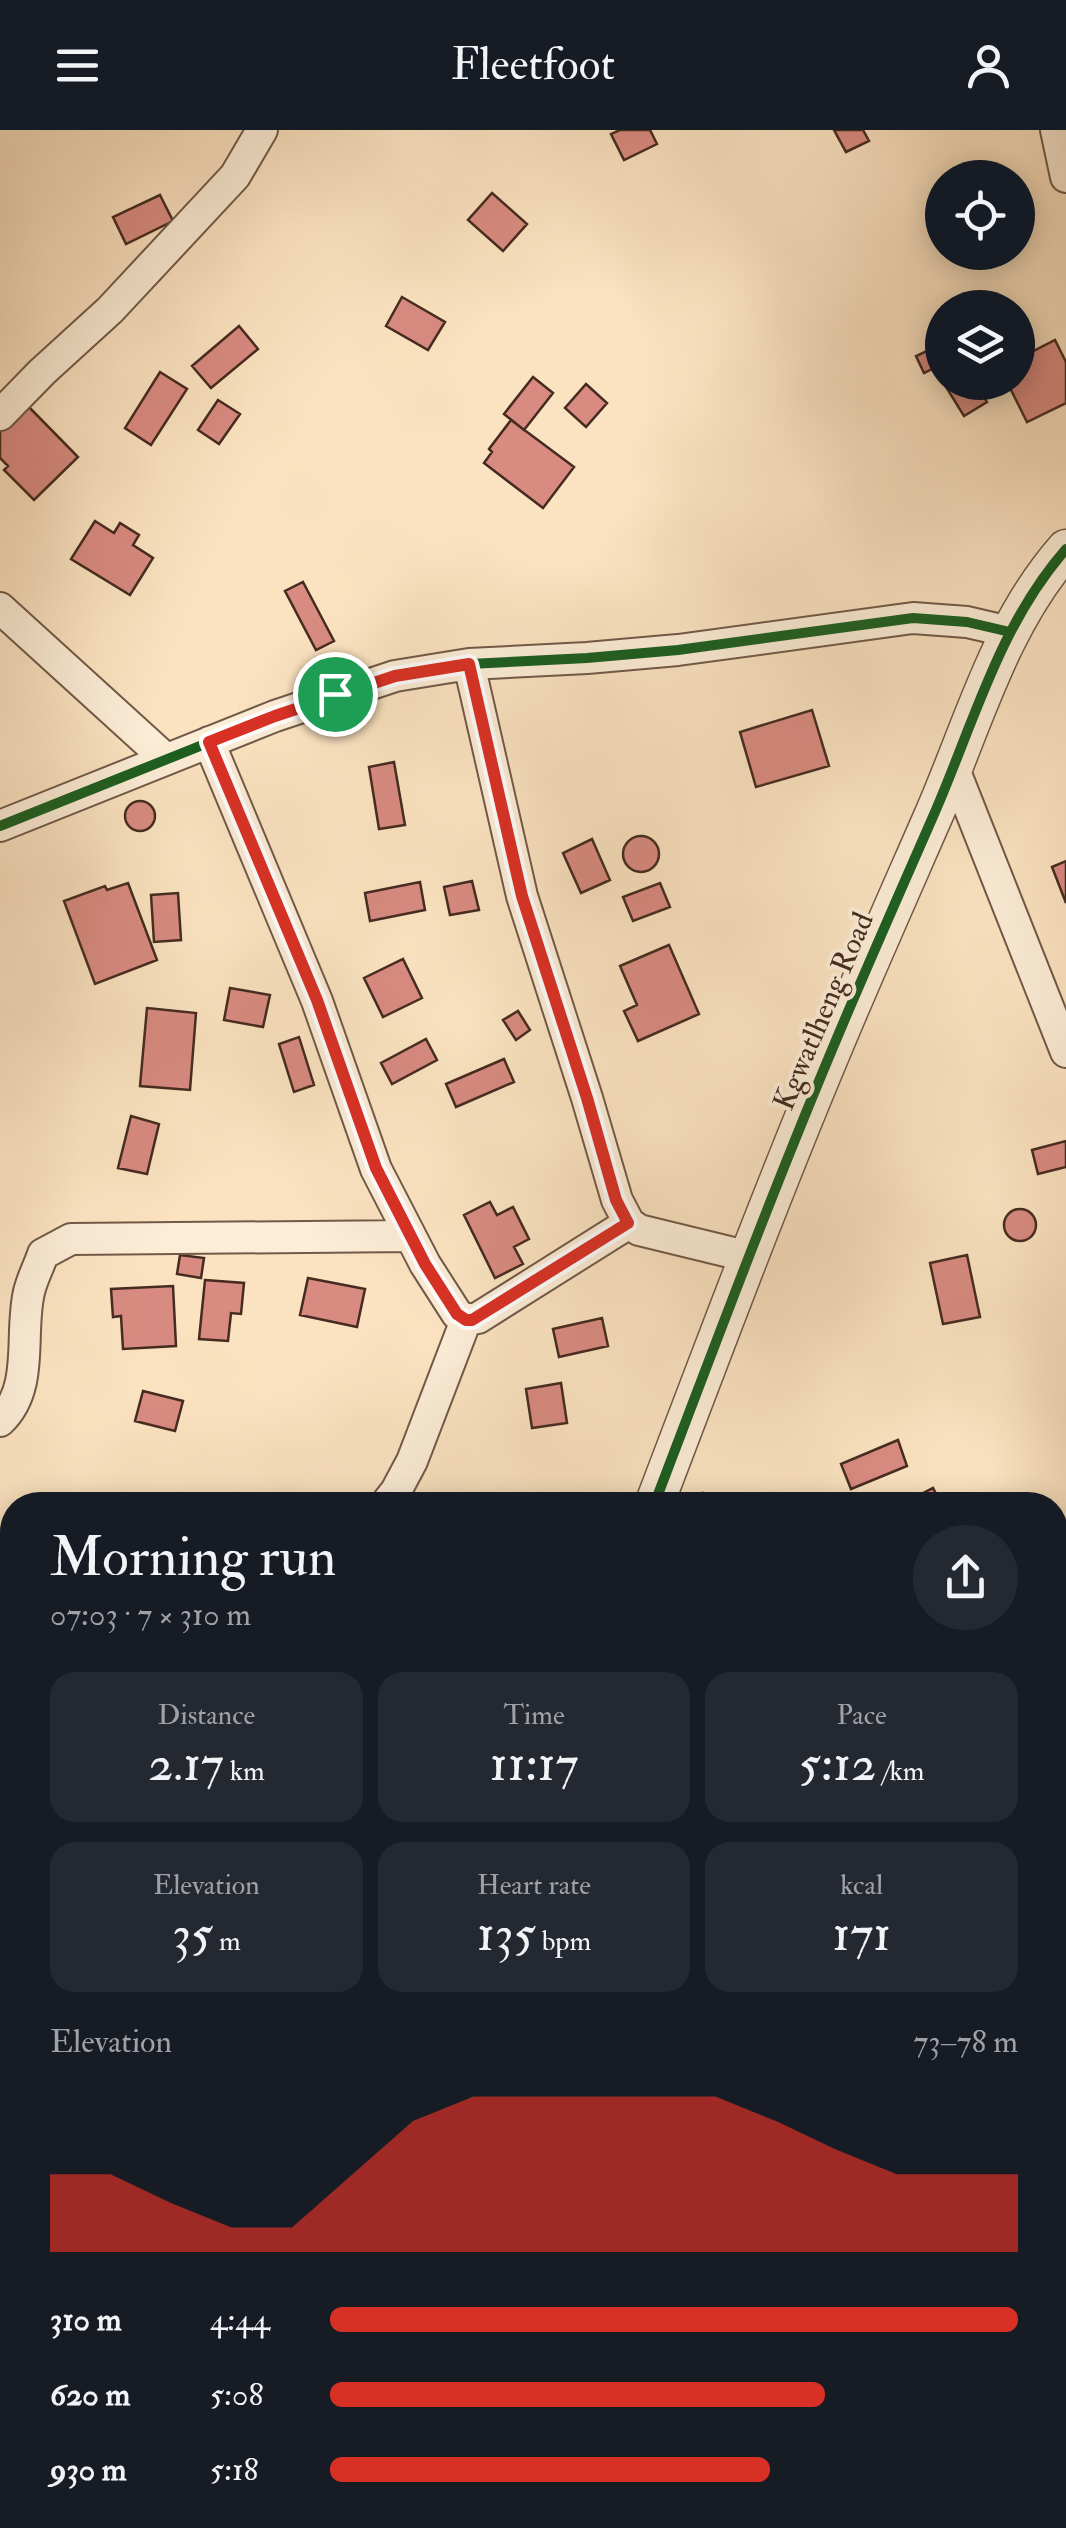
<!DOCTYPE html>
<html lang="en">
<head>
<meta charset="utf-8">
<style>
	:root { --surface:#171b24; --page:#242831; --text:#f1f3f6; --muted:#9ea1a6; --accent:#d93025 }
	body { margin:0; font-family:"IM FELL Double Pica",serif; background:var(--page); color:var(--text); height:100vh; display:flex; flex-direction:column; font-size:38px; white-space:nowrap }
	* { box-sizing:border-box; margin:0 }
	p { font-size:32px; color:var(--muted) }
	.icon { flex:none; width:55px; height:55px; fill:none; stroke:currentColor; stroke-width:2; stroke-linecap:round; stroke-linejoin:round }
	.map { position:relative; flex:1; overflow:hidden }
	.side { position:absolute; left:0px; top:1362px; width:1068px; height:1038px; display:flex; flex-direction:column; background:var(--surface); border-radius:40px 40px 0 0; box-shadow:0 5px 25px #0003 }
	.side>* { flex:none }
	.buttons { position:absolute; left:925px; top:30px; display:grid; gap:20px }
	.buttons a { display:grid; place-items:center; width:110px; height:110px; border-radius:50%; background:var(--surface); box-shadow:0 5px 25px #0003; font-size:50px }
	.pin { position:absolute; display:grid; place-items:center; width:85px; height:85px; color:#fff; margin:-42px; border:5px solid #fff; border-radius:50%; box-shadow:0 2px 10px #0007 }
	.round { display:grid; place-items:center; flex:none; width:105px; height:105px; border-radius:52px; background:var(--page) }
	.overview { display:flex; align-items:center; justify-content:space-between; height:170px; padding:0 50px }
	h1 { font-size:55px; font-weight:600; line-height:75px }
	.figures { display:grid; grid-template-columns:repeat(3,1fr); gap:15px; height:170px; padding:10px 50px }
	.figures div { display:grid; align-content:center; border-radius:25px; background:var(--page); text-align:center }
	.figures b { font-size:50px; font-weight:600 }
	.figures small { font-size:28px; font-weight:400 }
	.figures p { font-size:28px }
	.chart { height:280px; padding:20px 50px }
	.chart p { display:flex; justify-content:space-between }
	.chart svg { width:100%; height:180px; margin-top:10px; fill:var(--accent); opacity:.7 }
	ul { padding:0 50px; list-style:none; font-size:32px }
	li { display:grid; grid-template-columns:160px 120px 1fr; align-items:center; height:75px }
	li i { height:25px; border-radius:12px; background:var(--accent) }
	header { display:flex; justify-content:space-between; align-items:center; height:130px; padding:0 50px; background:var(--surface); font-size:45px; font-weight:600 }
	.map>svg:first-child { display:block }
	.building { fill:#d98b82; stroke:#452b20; stroke-width:2.5 }
	.lines { fill:none; stroke-linecap:round; stroke-linejoin:round }
	.minor-casing { stroke:#725948; stroke-width:34 }
	.tertiary-casing { stroke:#725948; stroke-width:41 }
	.minor { stroke:#fcedd7; stroke-width:30 }
	.tertiary { stroke:#fcedd7; stroke-width:38 }
	.cycleway-casing { stroke:#fcedd7; stroke-width:16 }
	.cycleway { stroke:#1b5e20; stroke-width:10 }
	.route-casing { stroke:#fff; stroke-width:20 }
	.route { stroke:#d93025; stroke-width:12 }
	.labels { text-anchor:middle; stroke-width:8; stroke-linejoin:round; paint-order:stroke }
	.street-label { font-size:30px; fill:#452b20; stroke:#fcedd7 }
</style>
</head>
<body>
<header><svg class="icon" aria-label="menu" viewBox="0 0 24 24"><path d="M4 6h16M4 12h16M4 18h16"/></svg>Fleetfoot<svg class="icon" aria-label="person" viewBox="0 0 24 24"><circle cx="12" cy="8" r="4"/><path d="M4 21q1-7 8-7t8 7"/></svg></header>
<div class="map">
<svg width="1066" height="2398" viewBox="0 0 1066 2398">
	<rect width="100%" height="100%" fill="#fbe3c1"/>
	<filter id="stains"><feTurbulence type="fractalNoise" baseFrequency=".002" numOctaves="4"/><feColorMatrix values="0 0 0 0 .2 0 0 0 0 .09 0 0 0 0 .02 0 0 0 .5 -.17"/></filter>
	<radialGradient id="worn" r=".72"><stop offset=".6" stop-color="#630" stop-opacity="0"/><stop offset="1" stop-color="#630" stop-opacity=".3"/></radialGradient>
	<path class="building" d="M 620,0 L 650,0 L 657,14 L 624,30 L 611,4 Z
		M 834,0 L 863,0 L 869,11 L 846,22 Z
		M 492,63 L 527,94 L 503,121 L 468,90 Z
		M 160,65 L 173,91 L 126,114 L 113,87 Z
		M 402,167 L 445,192 L 428,220 L 386,196 Z
		M 239,196 L 258,219 L 211,258 L 192,236 Z
		M 1055,210 L 1066,232 L 1066,273 L 1027,292 L 1007,252 L 1018,252 L 1018,229 Z
		M 942,214 L 942,234 L 924,243 L 916,226 Z
		M 160,242 L 187,259 L 151,315 L 125,298 Z
		M 533,247 L 553,263 L 524,300 L 504,284 Z
		M 943,252 L 975,252 L 987,272 L 964,286 Z
		M 586,254 L 607,273 L 586,297 L 565,278 Z
		M 218,270 L 240,284 L 219,314 L 198,300 Z
		M 25,273 L 78,327 L 34,370 L 4,340 L 8,336 L 0,328 L 0,297 Z
		M 511,290 L 574,337 L 543,378 L 484,333 L 492,322 L 489,319 Z
		M 95,391 L 114,403 L 120,393 L 139,405 L 133,415 L 153,428 L 130,465 L 71,429 Z
		M 303,452 L 334,511 L 316,520 L 285,461 Z
		M 812,580 L 829,636 L 756,657 L 740,602 Z
		M 394,632 L 405,695 L 379,699 L 369,637 Z
		M125 686a15 15 0 1 1 30 0a15 15 0 1 1-30 0Z
		M623 724a18 18 0 1 1 36 0a18 18 0 1 1-36 0Z
		M 592,709 L 610,750 L 581,763 L 563,723 Z
		M 1066,731 L 1066,773 L 1052,737 Z
		M 472,751 L 479,780 L 450,785 L 444,757 Z
		M 420,752 L 425,780 L 370,791 L 365,763 Z
		M 128,753 L 157,830 L 95,854 L 64,771 L 105,756 L 107,760 Z
		M 660,753 L 670,777 L 633,791 L 623,767 Z
		M 178,763 L 181,810 L 154,812 L 151,765 Z
		M 669,815 L 699,884 L 638,911 L 624,881 L 637,875 L 620,836 Z
		M 403,829 L 422,868 L 383,887 L 364,848 Z
		M 230,858 L 270,865 L 263,897 L 224,890 Z
		M 147,878 L 196,883 L 190,960 L 140,956 Z
		M 518,881 L 530,900 L 516,910 L 503,890 Z
		M 299,907 L 314,955 L 294,962 L 279,914 Z
		M 426,909 L 437,930 L 392,954 L 381,933 Z
		M 504,929 L 514,952 L 456,977 L 446,954 Z
		M 131,986 L 159,994 L 147,1044 L 118,1038 Z
		M 1066,1011 L 1066,1037 L 1038,1044 L 1032,1020 Z
		M 490,1072 L 497,1085 L 513,1077 L 529,1109 L 514,1117 L 523,1134 L 495,1148 L 464,1085 Z
		M1004 1095a16 16 0 1 1 32 0a16 16 0 1 1-32 0Z
		M 180,1125 L 204,1128 L 201,1148 L 177,1144 Z
		M 967,1125 L 980,1187 L 943,1194 L 930,1133 Z
		M 308,1148 L 365,1159 L 357,1197 L 300,1185 Z
		M 205,1150 L 244,1153 L 241,1184 L 231,1183 L 228,1211 L 199,1209 Z
		M 173,1156 L 176,1216 L 123,1219 L 121,1186 L 113,1187 L 111,1159 Z
		M 602,1188 L 608,1216 L 559,1227 L 553,1199 Z
		M 561,1253 L 567,1293 L 532,1298 L 526,1259 Z
		M 143,1261 L 183,1271 L 175,1301 L 135,1291 Z
		M 898,1310 L 907,1336 L 851,1359 L 841,1334 Z
		M 933,1358 L 942,1375 L 900,1375 Z
		M 703,1363 L 741,1375 L 699,1375 Z
		M 12,1574 L 12,1608 L 0,1614 L 0,1581 Z
		M 66,2388 L 81,2388 L 87,2398 L 47,2398 Z
		M 616,2388 L 652,2388 L 657,2398 L 598,2398 Z
		M 856,2388 L 887,2388 L 889,2391 L 877,2398 L 862,2398 Z"/>
	<g class="lines">
		<defs>
			<path id="minor" d="M 1056,0 L 1066,47
				M 0,285 L 42,242 L 110,180 L 235,46 L 262,0
				M 0,478 L 166,629
				M 469,534 L 522,766 L 587,968 L 617,1070 L 629,1093 L 639,1100 L 750,1127
				M 209,612 L 317,871 L 376,1039 L 425,1134 L 457,1184 L 466,1190 L 478,1188 L 629,1093
				M 954,639 L 1066,922
				M 0,696 L 275,586 L 395,546 L 469,534 L 587,528 L 678,520 L 913,488 L 967,492 L 1010,502
				M 0,1291 C 35,1258 19,1204 29,1162 C 32,1149 39,1136 43,1124 L 71,1109 L 410,1106
				M 385,1375 L 396,1361 L 412,1331 L 466,1190
				M 0,1556 L 12,1549
				M 1055,1651 L 1066,1650
				M 1055,1952 L 1066,1967
				M 0,1962 L 12,1974
				M 715,2388 L 717,2398
				M 957,2388 L 962,2398
				M 391,2398 L 409,2388"/>
			<path id="tertiary" d="M 654,1375 C 715,1215 775,1054 842,896 C 872,825 904,753 935,682 C 974,592 1000,494 1066,419
				M 0,2245 L 12,2222"/>
		</defs>
		<use href="#minor" class="minor-casing"/>
		<use href="#tertiary" class="tertiary-casing"/>
		<use href="#minor" class="minor"/>
		<use href="#tertiary" class="tertiary"/>
		<defs>
			<path id="cycleway" d="M 0,696 L 275,586 L 395,546 L 469,534 L 587,528 L 678,520 L 913,488 L 967,492 L 1010,502
				M 654,1375 C 715,1215 775,1054 842,896 C 872,825 904,753 935,682 C 974,592 1000,494 1066,419"/>
		</defs>
		<use href="#cycleway" class="cycleway-casing"/>
		<use href="#cycleway" class="cycleway"/>
	</g>
	<g class="lines">
		<defs>
			<path id="route" d="M 469,534 L 522,766 L 587,968 L 616,1070 L 628,1093 L 472,1190 L 466,1190 L 457,1184 L 425,1134 L 376,1038 L 317,870 L 209,612 L 275,586 L 395,546 Z"/>
		</defs>
		<use href="#route" class="route-casing"/>
		<use href="#route" class="route"/>
	</g>
	<g class="labels">
		<g class="street-label">
			<text transform="translate(823 881) rotate(-67)" y="10">Kgwatlheng Road</text>
		</g>
	</g>
	<rect width="100%" height="100%" filter="url(#stains)"/>
	<rect width="100%" height="100%" fill="url(#worn)"/>
</svg>
<div class="buttons">
<a><svg class="icon" aria-label="locate" viewBox="0 0 24 24"><circle cx="12" cy="12" r="6"/><path d="M12 2v4M12 18v4M2 12h4M18 12h4"/></svg></a>
<a><svg class="icon" aria-label="layers" viewBox="0 0 24 24"><path d="M12 4l9 5-9 5-9-5zM3 14l9 5 9-5"/></svg></a>
</div>
<div class="pin" style="left:335px;top:564px;background:#1e9e55"><svg class="icon" aria-label="arrive" viewBox="0 0 24 24"><path d="M6 21V4h12l-3 4 3 4H6"/></svg></div>
<section class="side">
<div class="overview"><div><h1>Morning run</h1><p>07:03 · 7 × 310 m</p></div><a class="round"><svg class="icon" aria-label="share" viewBox="0 0 24 24"><path d="M12 15V3M7 8l5-5 5 5M5 13v7h14v-7"/></svg></a></div>
<div class="figures">
<div><p>Distance</p><b>2.17<small> km</small></b></div>
<div><p>Time</p><b>11:17</b></div>
<div><p>Pace</p><b>5:12<small> /km</small></b></div>
</div>
<div class="figures">
<div><p>Elevation</p><b>35<small> m</small></b></div>
<div><p>Heart rate</p><b>135<small> bpm</small></b></div>
<div><p>kcal</p><b>171</b></div>
</div>
<div class="chart"><p><span>Elevation</span>73–78 m</p>
<svg viewBox="0 0 160 44" preserveAspectRatio="none"><path d="M0 44V25L10 25L20 32L30 38L40 38L50 25L60 12L70 6L80 6L90 6L100 6L110 6L120 12L130 19L140 25L150 25L160 25V44z"/></svg>
</div>
<ul>
<li><b>310 m</b>4:44<i style="width:100%"></i></li>
<li><b>620 m</b>5:08<i style="width:72%"></i></li>
<li><b>930 m</b>5:18<i style="width:64%"></i></li>
</ul>
</section>
</div>
</body>
</html>
